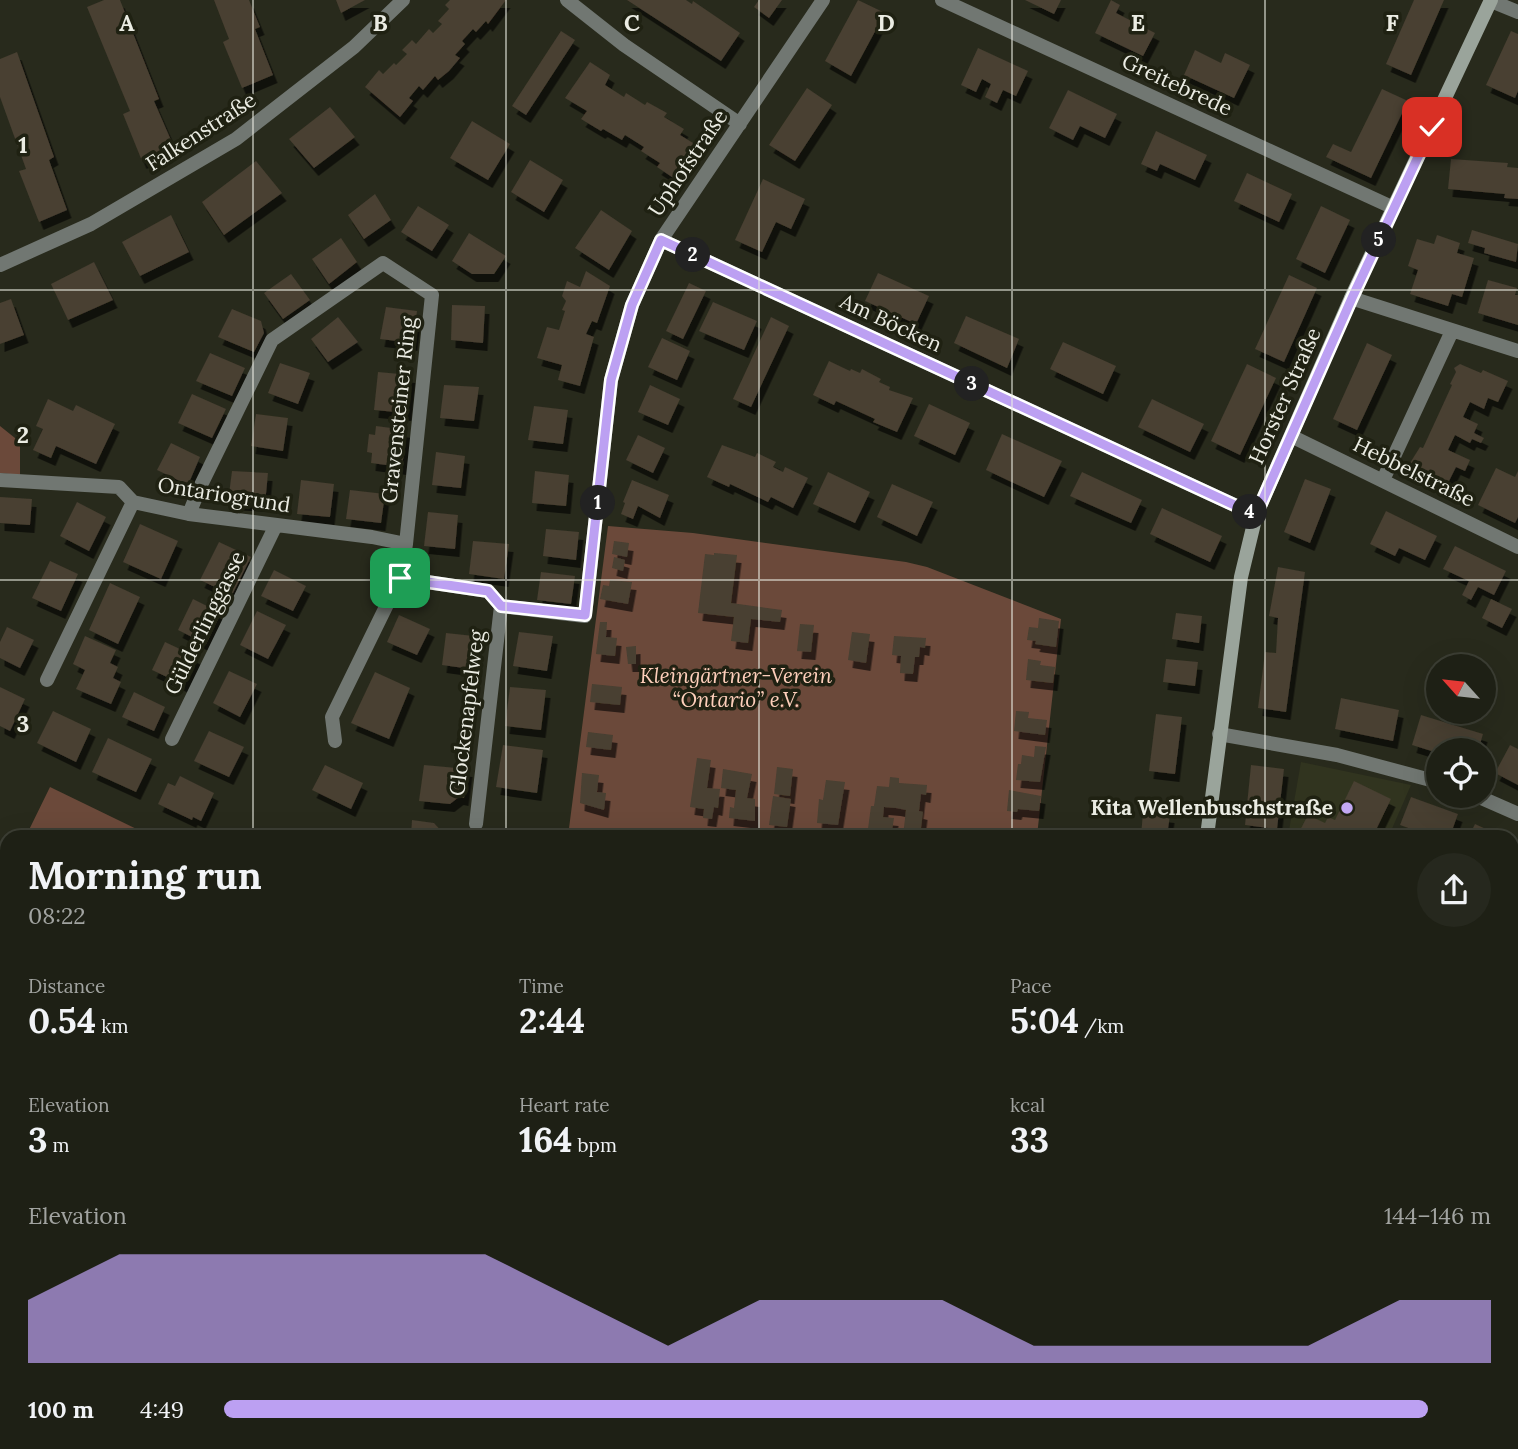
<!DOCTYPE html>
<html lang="en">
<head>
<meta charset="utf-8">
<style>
	:root { --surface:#1e2015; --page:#26281e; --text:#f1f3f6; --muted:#a1a3a0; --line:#3c3e34; --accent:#bca0f2 }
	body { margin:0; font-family:Lora,serif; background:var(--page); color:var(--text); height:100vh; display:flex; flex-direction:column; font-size:26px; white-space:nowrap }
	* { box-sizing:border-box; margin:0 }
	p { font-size:23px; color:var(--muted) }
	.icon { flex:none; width:38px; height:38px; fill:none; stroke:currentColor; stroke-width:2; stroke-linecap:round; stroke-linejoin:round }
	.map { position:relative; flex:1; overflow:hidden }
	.details { position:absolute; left:0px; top:830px; width:1519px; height:620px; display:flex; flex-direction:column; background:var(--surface); border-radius:21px 21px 0 0; box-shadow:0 7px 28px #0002,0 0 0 2px var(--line) }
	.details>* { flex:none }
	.needle { width:46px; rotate:297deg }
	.fabs { position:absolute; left:1426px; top:654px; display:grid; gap:14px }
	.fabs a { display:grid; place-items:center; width:70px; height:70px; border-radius:50%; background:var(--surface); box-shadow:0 7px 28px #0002,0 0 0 2px var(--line); font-size:35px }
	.pin { position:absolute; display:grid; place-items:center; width:60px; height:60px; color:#fff; margin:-30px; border-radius:14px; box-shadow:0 4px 10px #0006 }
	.km { position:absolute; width:35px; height:35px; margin:-18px; border-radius:50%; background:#222; color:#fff; font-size:19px; line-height:35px; text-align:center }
	.round { display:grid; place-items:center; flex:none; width:74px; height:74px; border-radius:37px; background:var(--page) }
	.headline { display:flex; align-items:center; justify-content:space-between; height:119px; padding:0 28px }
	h1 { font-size:38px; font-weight:700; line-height:52px }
	.metrics { display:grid; grid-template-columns:repeat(3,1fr); gap:10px; height:119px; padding:7px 28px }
	.metrics div { display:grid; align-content:center }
	.metrics b { font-size:35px; font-weight:700 }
	.metrics small { font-size:19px; font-weight:400 }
	.metrics p { font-size:19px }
	.chart { height:196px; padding:14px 28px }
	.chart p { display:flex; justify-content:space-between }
	.chart svg { width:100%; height:126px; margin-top:7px; fill:var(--accent); opacity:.7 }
	ul { padding:0 28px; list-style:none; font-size:23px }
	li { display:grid; grid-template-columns:112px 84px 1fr; align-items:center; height:52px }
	li i { height:18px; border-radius:9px; background:var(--accent) }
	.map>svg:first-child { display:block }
	.built { fill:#31341f }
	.green { fill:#6b493a }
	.building { fill:#483f31; filter:url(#shadow) }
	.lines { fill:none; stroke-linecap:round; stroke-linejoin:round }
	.lane { stroke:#717772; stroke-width:10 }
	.street { stroke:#717772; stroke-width:14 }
	.secondary { stroke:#9aa49b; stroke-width:14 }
	.route-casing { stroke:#fff; stroke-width:14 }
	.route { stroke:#bca0f2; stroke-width:9 }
	.grid { fill:none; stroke:#ebece3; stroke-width:2; stroke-opacity:0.55 }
	.poi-dot { fill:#c2a8f3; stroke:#1f2112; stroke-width:2.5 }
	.labels { text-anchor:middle; stroke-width:7; stroke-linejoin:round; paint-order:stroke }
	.street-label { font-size:21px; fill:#ebece3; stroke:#1f2112 }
	.park-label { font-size:21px; font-style:italic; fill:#fecfbb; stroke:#1f2112 }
	.poi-label { font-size:21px; font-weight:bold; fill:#ebece3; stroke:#1f2112; text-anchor:end }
	.grid-label { font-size:23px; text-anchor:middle; font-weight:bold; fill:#ebece3; stroke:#1f2112; stroke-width:7; stroke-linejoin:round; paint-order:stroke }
</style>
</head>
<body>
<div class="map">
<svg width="1518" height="1449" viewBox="0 0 1518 1449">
	<defs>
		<filter id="shadow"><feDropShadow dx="4.5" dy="8" stdDeviation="0" flood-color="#0009"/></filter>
	</defs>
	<rect width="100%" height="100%" fill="#282a1c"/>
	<path class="built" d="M 1301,762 L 1411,785 L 1391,831 L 1402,836 L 1288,836 Z"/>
	<path class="green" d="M 0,426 L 20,442 L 20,475 L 0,473 Z
		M 608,526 L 693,533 L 906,562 L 927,567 L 1061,619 L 1037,836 L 568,836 Z
		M 50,787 L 151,836 L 26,836 Z
		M 7,874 L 7,1204 L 0,1203 L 0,888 Z
		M 7,1352 L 7,1442 L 970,1442 L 969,1449 L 0,1449 L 0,1382 Z"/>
	<path class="building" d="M 104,0 L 120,0 L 159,99 L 154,101 L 174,147 L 142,161 L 123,114 L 130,111 L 87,7 Z
		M 214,0 L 249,0 L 260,27 L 255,29 L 273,75 L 242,88 L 223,42 L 229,39 Z
		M 336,0 L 365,0 L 341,13 Z
		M 450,0 L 506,0 L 488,24 L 486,21 L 476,32 L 473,29 L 462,41 L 465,44 L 455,55 L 460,58 L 449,71 L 438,80 L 435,76 L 423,90 L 419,86 L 409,98 L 413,101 L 400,117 L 365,87 L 379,70 L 383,74 L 394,63 L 396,65 L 407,54 L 402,50 L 412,40 L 416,44 L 429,29 L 433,33 L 442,24 L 438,21 L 449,9 L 445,5 Z
		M 627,0 L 686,0 L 692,4 L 693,1 L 740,33 L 721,61 Z
		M 759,0 L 782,0 L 769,18 L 754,7 Z
		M 858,0 L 885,13 L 851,76 L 825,61 Z
		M 1025,0 L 1061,0 L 1054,14 Z
		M 1111,0 L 1120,5 L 1116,13 L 1155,33 L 1143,56 L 1095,33 Z
		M 1414,0 L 1444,0 L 1411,75 L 1386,64 Z
		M 561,31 L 575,40 L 526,115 L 512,106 Z
		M 1511,31 L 1518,34 L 1518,91 L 1515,98 L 1486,85 Z
		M 978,48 L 1028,71 L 1016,96 L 1003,90 L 997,103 L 985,97 L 991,84 L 982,79 L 976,92 L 961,85 Z
		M 1195,50 L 1221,63 L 1225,53 L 1250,65 L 1234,98 L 1184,75 Z
		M 17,52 L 54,157 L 49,160 L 67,210 L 39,222 L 19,171 L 26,169 L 0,97 L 0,59 Z
		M 590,62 L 610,75 L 605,85 L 624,97 L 626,93 L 645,105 L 647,102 L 667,113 L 664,117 L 684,129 L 680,135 L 698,146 L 675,179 L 657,167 L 660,163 L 641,151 L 644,147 L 625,135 L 622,140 L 603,129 L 601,131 L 581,119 L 587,111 L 565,98 Z
		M 807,88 L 832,105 L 795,161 L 769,145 Z
		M 1382,89 L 1408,101 L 1371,178 L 1326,157 L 1333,144 L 1351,152 Z
		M 1068,90 L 1117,114 L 1105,138 L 1080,126 L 1073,140 L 1049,128 Z
		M 330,107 L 355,137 L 314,168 L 289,139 Z
		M 472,121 L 510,144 L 488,180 L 450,158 Z
		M 1156,131 L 1207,155 L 1195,180 L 1160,164 L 1157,171 L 1141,164 Z
		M 1451,159 L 1508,163 L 1507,167 L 1518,168 L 1518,199 L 1504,198 L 1505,194 L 1448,189 Z
		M 530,160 L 563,180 L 544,212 L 511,192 Z
		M 256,161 L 282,193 L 224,235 L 202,202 Z
		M 1247,173 L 1292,194 L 1279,222 L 1234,201 Z
		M 763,179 L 805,199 L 791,229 L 776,222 L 762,252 L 735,240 Z
		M 375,194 L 391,220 L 364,239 L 348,215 Z
		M 418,206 L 449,225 L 432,251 L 401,232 Z
		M 1321,206 L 1350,220 L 1325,273 L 1296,259 Z
		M 601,210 L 632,231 L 609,270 L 575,248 Z
		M 171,215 L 189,252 L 140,276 L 122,242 Z
		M 1472,230 L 1518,244 L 1516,262 L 1484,253 L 1485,248 L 1468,243 Z
		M 469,233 L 506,256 L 494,274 L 472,274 L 452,261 Z
		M 1437,235 L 1460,243 L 1457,253 L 1474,258 L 1462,297 L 1452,294 L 1448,306 L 1410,294 L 1418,270 L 1408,266 L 1417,239 L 1434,244 Z
		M 341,238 L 357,262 L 329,284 L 312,259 Z
		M 94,262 L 113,300 L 68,320 L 51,284 Z
		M 586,271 L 610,286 L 597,323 L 592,321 L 586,334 L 594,337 L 580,386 L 558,380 L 562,365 L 537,358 L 547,327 L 559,330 L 565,311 L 562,310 L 566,301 L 562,296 L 567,281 L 580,287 Z
		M 878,273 L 929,296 L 916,324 L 865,301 Z
		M 291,274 L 310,300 L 283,319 L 264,293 Z
		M 1289,275 L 1317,288 L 1284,362 L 1255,349 Z
		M 1488,280 L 1517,288 L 1515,295 L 1518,295 L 1518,325 L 1478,313 Z
		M 689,283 L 706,291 L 683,339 L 666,331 Z
		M 11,299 L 24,335 L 0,344 L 0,303 Z
		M 713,302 L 757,321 L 744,350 L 699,331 Z
		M 452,305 L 485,306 L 483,343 L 451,340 Z
		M 386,307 L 417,311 L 413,343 L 380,339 Z
		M 232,309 L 261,321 L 264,333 L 254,352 L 218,337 Z
		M 966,316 L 1019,339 L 1007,368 L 954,343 Z
		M 338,317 L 358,342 L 328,362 L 311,339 Z
		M 771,317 L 789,326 L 751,407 L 733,399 Z
		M 662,338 L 690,351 L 677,380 L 648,367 Z
		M 1063,342 L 1116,366 L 1103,394 L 1050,369 Z
		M 1367,343 L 1392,355 L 1357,430 L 1333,419 Z
		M 210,353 L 245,368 L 232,396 L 196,381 Z
		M 829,361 L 850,371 L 851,369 L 860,373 L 862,369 L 881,379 L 879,382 L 890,387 L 889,390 L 913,398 L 897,432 L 873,422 L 875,419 L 836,401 L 834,405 L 813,395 Z
		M 280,363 L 310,373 L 298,404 L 268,393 Z
		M 1247,364 L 1276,378 L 1240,455 L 1211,441 Z
		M 1460,364 L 1481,373 L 1483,370 L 1508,381 L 1498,402 L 1488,398 L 1484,409 L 1470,402 L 1463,417 L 1478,424 L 1474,433 L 1484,438 L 1481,443 L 1472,439 L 1470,443 L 1455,435 L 1448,450 L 1470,460 L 1465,471 L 1456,467 L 1448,483 L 1412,467 L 1410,463 L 1420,447 L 1423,448 L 1452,385 L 1450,384 L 1456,372 L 1454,368 Z
		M 378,372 L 411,375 L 407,413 L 374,410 Z
		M 444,385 L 479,387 L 474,421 L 440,418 Z
		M 650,385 L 680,399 L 668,425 L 638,412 Z
		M 192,394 L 226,409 L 212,438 L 178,423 Z
		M 48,399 L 73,411 L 76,405 L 115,424 L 96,464 L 56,446 L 51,458 L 33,450 L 43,429 L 36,426 Z
		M 1152,399 L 1204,424 L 1190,452 L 1138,427 Z
		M 929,404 L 970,423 L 955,455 L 914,436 Z
		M 534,406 L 568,410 L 563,444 L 528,440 Z
		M 256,414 L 288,418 L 283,451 L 251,446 Z
		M 376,426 L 407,430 L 402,467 L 371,463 L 372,453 L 367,452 L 369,434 L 375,435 Z
		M 1002,434 L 1062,461 L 1044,497 L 986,470 Z
		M 638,435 L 665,448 L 653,473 L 626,460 Z
		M 171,443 L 200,457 L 188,485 L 157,470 Z
		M 722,445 L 755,457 L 757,453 L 776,462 L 773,467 L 783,472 L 785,467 L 808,478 L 793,508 L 771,497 L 768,502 L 730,484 L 729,487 L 707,477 Z
		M 436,452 L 465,456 L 461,488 L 432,485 Z
		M 1496,468 L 1515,477 L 1518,471 L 1518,517 L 1515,523 L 1478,505 Z
		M 232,471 L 268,473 L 265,504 L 228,502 Z
		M 535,471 L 569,475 L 566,506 L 532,503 Z
		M 828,472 L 870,492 L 855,523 L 813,504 Z
		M 1082,472 L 1142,500 L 1131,523 L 1070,496 Z
		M 1305,479 L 1331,489 L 1310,543 L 1284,532 Z
		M 301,480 L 334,484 L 330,517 L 297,514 Z
		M 632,480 L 669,495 L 660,518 L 638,506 L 633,519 L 621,514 L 625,503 L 623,502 Z
		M 892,484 L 933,502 L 917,536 L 877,517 Z
		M 350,490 L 385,494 L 381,523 L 346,519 Z
		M 0,497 L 32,499 L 30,525 L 0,523 Z
		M 77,502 L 106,517 L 89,551 L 60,536 Z
		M 1162,508 L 1222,536 L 1210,562 L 1150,534 Z
		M 1386,511 L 1437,536 L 1425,560 L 1399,548 L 1395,556 L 1370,544 Z
		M 428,512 L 458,515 L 455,549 L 424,546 Z
		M 140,524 L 178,541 L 161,579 L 123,562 Z
		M 546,529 L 579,532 L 576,560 L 543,556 Z
		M 473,541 L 509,544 L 504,579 L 469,574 Z
		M 614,541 L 629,543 L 627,557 L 612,554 Z
		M 219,542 L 251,557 L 232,595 L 200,580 Z
		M 1455,546 L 1506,571 L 1494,595 L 1478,587 L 1471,600 L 1462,595 L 1469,581 L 1443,569 Z
		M 714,553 L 737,555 L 731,603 L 782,610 L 780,622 L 751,619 L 748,643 L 731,641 L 734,617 L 698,613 L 705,554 L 714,555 Z
		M 614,557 L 625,560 L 623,571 L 612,568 Z
		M 50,561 L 78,574 L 61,611 L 32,598 Z
		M 1278,567 L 1305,572 L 1286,712 L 1258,708 L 1265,652 L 1276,653 L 1278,618 L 1269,616 Z
		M 274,570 L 306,586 L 293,611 L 261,596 Z
		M 541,572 L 575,576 L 571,604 L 537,600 Z
		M 610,580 L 632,582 L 628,604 L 600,599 L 603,585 L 609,586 Z
		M 110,583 L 140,597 L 118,644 L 89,630 Z
		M 193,599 L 221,613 L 206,644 L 178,630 Z
		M 1491,599 L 1512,609 L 1502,628 L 1482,618 Z
		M 257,611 L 286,625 L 268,659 L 240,645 Z
		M 1176,613 L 1202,616 L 1199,643 L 1172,639 Z
		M 399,615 L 430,629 L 417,655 L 387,642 Z
		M 1039,618 L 1059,621 L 1056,647 L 1035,644 L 1036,641 L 1027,640 L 1029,627 L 1038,628 Z
		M 600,622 L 607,622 L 606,637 L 617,638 L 615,656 L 596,654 Z
		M 800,624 L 814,625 L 811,652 L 797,651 Z
		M 7,627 L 34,640 L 20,668 L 0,658 L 0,642 Z
		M 519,632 L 553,636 L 547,671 L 513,666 Z
		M 852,632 L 870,634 L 866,663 L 848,660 Z
		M 446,633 L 474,636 L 471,669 L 442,665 Z
		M 85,636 L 116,650 L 110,663 L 118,667 L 113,678 L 121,682 L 111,704 L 76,689 L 85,670 L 73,664 Z
		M 894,636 L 926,638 L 925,648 L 920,647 L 919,657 L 915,657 L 913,674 L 900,673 L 901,656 L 892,655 Z
		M 165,642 L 197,657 L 184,685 L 152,670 Z
		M 636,646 L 636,664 L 628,664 L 626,647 Z
		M 1028,659 L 1041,661 L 1040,665 L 1055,667 L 1053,683 L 1026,680 Z
		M 1166,659 L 1198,662 L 1195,686 L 1163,682 Z
		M 229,671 L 257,684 L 240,717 L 213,703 Z
		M 375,672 L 410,688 L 389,739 L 351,723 Z
		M 592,684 L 622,687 L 620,705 L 590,702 Z
		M 0,687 L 25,699 L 10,731 L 0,726 Z
		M 510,687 L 546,690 L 541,730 L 505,726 Z
		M 134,692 L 165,707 L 154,731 L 122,717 Z
		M 1341,698 L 1399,710 L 1393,741 L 1335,729 Z
		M 53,711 L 91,729 L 76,762 L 37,743 Z
		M 1016,711 L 1029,712 L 1028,718 L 1047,720 L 1045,735 L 1014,731 Z
		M 1156,714 L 1182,717 L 1175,774 L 1149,771 Z
		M 1421,715 L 1483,734 L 1478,751 L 1438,751 L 1438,753 L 1412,745 Z
		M 209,731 L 244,747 L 229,777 L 194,761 Z
		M 588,732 L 613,735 L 611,750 L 586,747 Z
		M 108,738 L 152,759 L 136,792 L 92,772 Z
		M 503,745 L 543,750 L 537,793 L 496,787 Z
		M 1510,745 L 1518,749 L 1518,785 L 1495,773 Z
		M 1035,746 L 1046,747 L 1040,782 L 1016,780 L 1018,764 L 1021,764 L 1022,755 L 1034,757 Z
		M 697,758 L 711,760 L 707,788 L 720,789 L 718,808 L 714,807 L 712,819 L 703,818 L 704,809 L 690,807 Z
		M 325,765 L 363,783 L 351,809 L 312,790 Z
		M 424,765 L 468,769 L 464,798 L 459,797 L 450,804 L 419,801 Z
		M 1251,765 L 1284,769 L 1277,829 L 1245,825 Z
		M 777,767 L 793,769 L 790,796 L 774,794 Z
		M 723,769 L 752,774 L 747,798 L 755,799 L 755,821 L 729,818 L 730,807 L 734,808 L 736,790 L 721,788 Z
		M 582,773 L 599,775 L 597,792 L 606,793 L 604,810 L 580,803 Z
		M 180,776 L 214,793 L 201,821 L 193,817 L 192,820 L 158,804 L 168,783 L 175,786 Z
		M 890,777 L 899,778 L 899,783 L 927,785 L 926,795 L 921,794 L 919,811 L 923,812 L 920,836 L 903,836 L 906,810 L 896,808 L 884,807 L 883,817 L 894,818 L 892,831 L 868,829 L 871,806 L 874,806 L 877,786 L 889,787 Z
		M 826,780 L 845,782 L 838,825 L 817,823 L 819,799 L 823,800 Z
		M 1354,781 L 1391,799 L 1373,836 L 1297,836 L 1308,815 L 1325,823 L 1328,817 L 1335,820 Z
		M 1009,790 L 1041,796 L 1039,811 L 1018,809 L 1017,812 L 1007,811 Z
		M 773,796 L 791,799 L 787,827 L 769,825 Z
		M 1411,797 L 1458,814 L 1450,836 L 1430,836 L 1400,825 Z
		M 1143,812 L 1170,815 L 1167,836 L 1141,836 Z
		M 412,820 L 434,823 L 446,836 L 411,836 Z
		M 1475,824 L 1501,836 L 1469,836 Z
		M 487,1442 L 550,1442 L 549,1449 L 486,1449 Z
		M 1173,1442 L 1203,1442 L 1202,1449 L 1173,1449 Z
		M 1260,1442 L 1287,1442 L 1286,1449 L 1259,1449 Z"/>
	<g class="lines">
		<path class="lane" d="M 0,1354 L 7,1324
			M 449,1449 L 450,1442"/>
		<path class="street" d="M 567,0 L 624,45 L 740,124
			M 942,0 L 1394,208
			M 1491,1 L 1518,12
			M 661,240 L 1256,515
			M 0,265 L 91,224 L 236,139 L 354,47 L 403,0
			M 1351,298 L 1518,351
			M 1291,436 L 1518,547
			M 0,480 L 119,487 L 133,502 L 189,514 L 372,537 L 406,544
			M 1383,480 L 1452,331
			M 189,514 L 200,487 L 272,340 L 383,263 L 432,295 L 406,544 L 400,578 L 332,717 L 335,741
			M 400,578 L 488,591 L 501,606 L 585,616 L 611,380 L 632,305 L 661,240 L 823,0
			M 47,680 L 133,502
			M 1219,734 L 1337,755 L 1438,782
			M 172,739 L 276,525
			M 1477,796 L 1518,814
			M 476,824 L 501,606
			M 1512,1077 L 1518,1079
			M 1512,1249 L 1518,1250
			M 1512,1344 L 1518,1315
			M 1305,1449 L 1306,1442
			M 1369,1449 L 1370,1442
			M 1490,1449 L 1491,1442"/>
		<path class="secondary" d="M 1207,836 L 1241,577 L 1256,515 L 1351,298 L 1491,0
			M 1136,1449 L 1137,1442"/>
	</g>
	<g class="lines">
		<defs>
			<path id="route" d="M 400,578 L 488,591 L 501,606 L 585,615 L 611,380 L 632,305 L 661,240 L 1256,515 L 1352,298 L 1432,127"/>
		</defs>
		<use href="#route" class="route-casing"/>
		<use href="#route" class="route"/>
	</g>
	<path class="grid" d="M 253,0 L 253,836M 506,0 L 506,836M 759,0 L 759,836M 1012,0 L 1012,836M 1265,0 L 1265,836M 0,290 L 1518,290M 0,580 L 1518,580M 0,869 L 7,869M 1512,869 L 1518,869M 0,1159 L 7,1159M 1512,1159 L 1518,1159M 253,1442 L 253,1449M 506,1442 L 506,1449M 759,1442 L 759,1449M 1012,1442 L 1012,1449M 1265,1442 L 1265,1449"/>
	<circle class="poi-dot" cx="1347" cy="808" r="7"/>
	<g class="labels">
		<g class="street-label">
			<text transform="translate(1177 85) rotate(25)" y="7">Greitebrede</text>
			<text transform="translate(201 132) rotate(-33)" y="7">Falkenstraße</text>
			<text transform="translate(688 163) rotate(-56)" y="7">Uphofstraße</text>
			<text transform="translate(891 323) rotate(25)" y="7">Am Böcken</text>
			<text transform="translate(1285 396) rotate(-66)" y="7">Horster Straße</text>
			<text transform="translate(399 410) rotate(-84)" y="7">Gravensteiner Ring</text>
			<text transform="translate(1414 472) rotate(26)" y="7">Hebbelstraße</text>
			<text transform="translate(224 495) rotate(9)" y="7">Ontariogrund</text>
			<text transform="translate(205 623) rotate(-64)" y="7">Gülderlinggasse</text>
			<text transform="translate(467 713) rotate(-83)" y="7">Glockenapfelweg</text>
		</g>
		<g class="park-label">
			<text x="736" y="683">Kleingärtner-Verein<tspan x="736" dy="24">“Ontario” e.V.</tspan></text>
		</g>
		<g class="poi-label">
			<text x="1333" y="815">Kita Wellenbuschstraße</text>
		</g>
	</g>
	<g class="grid-label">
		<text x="127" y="31">A</text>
		<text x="380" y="31">B</text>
		<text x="632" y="31">C</text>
		<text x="886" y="31">D</text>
		<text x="1138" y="31">E</text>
		<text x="1392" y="31">F</text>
		<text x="23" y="153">1</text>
		<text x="23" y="443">2</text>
		<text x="23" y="732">3</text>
	</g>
</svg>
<div class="fabs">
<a><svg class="needle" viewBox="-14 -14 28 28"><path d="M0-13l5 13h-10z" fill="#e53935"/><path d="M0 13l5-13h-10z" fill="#a1a3a0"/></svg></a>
<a><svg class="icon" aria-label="locate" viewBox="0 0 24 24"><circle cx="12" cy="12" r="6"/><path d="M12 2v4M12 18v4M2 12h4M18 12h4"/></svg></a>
</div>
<div class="pin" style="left:400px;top:578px;background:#1e9e55"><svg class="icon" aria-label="arrive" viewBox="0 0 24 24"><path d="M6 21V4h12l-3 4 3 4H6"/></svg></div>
<div class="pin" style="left:1432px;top:127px;background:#d93025"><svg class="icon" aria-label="check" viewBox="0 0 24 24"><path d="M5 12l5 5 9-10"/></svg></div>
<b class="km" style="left:598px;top:503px">1</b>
<b class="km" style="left:693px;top:255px">2</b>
<b class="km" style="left:972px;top:384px">3</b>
<b class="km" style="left:1250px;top:512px">4</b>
<b class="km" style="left:1379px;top:240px">5</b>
<section class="details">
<div class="headline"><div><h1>Morning run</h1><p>08:22</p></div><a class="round"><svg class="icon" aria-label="share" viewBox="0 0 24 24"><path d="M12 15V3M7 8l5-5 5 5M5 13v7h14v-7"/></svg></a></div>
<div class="metrics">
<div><p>Distance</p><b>0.54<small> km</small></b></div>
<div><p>Time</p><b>2:44</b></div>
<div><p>Pace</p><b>5:04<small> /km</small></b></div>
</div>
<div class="metrics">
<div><p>Elevation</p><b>3<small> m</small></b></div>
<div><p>Heart rate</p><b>164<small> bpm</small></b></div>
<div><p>kcal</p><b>33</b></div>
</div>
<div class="chart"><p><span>Elevation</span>144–146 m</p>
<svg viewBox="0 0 160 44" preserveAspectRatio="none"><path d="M0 44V22L10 6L20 6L30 6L40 6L50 6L60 22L70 38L80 22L90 22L100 22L110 38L120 38L130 38L140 38L150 22L160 22V44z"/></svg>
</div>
<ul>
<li><b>100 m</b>4:49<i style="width:95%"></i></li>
</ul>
</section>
</div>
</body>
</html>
